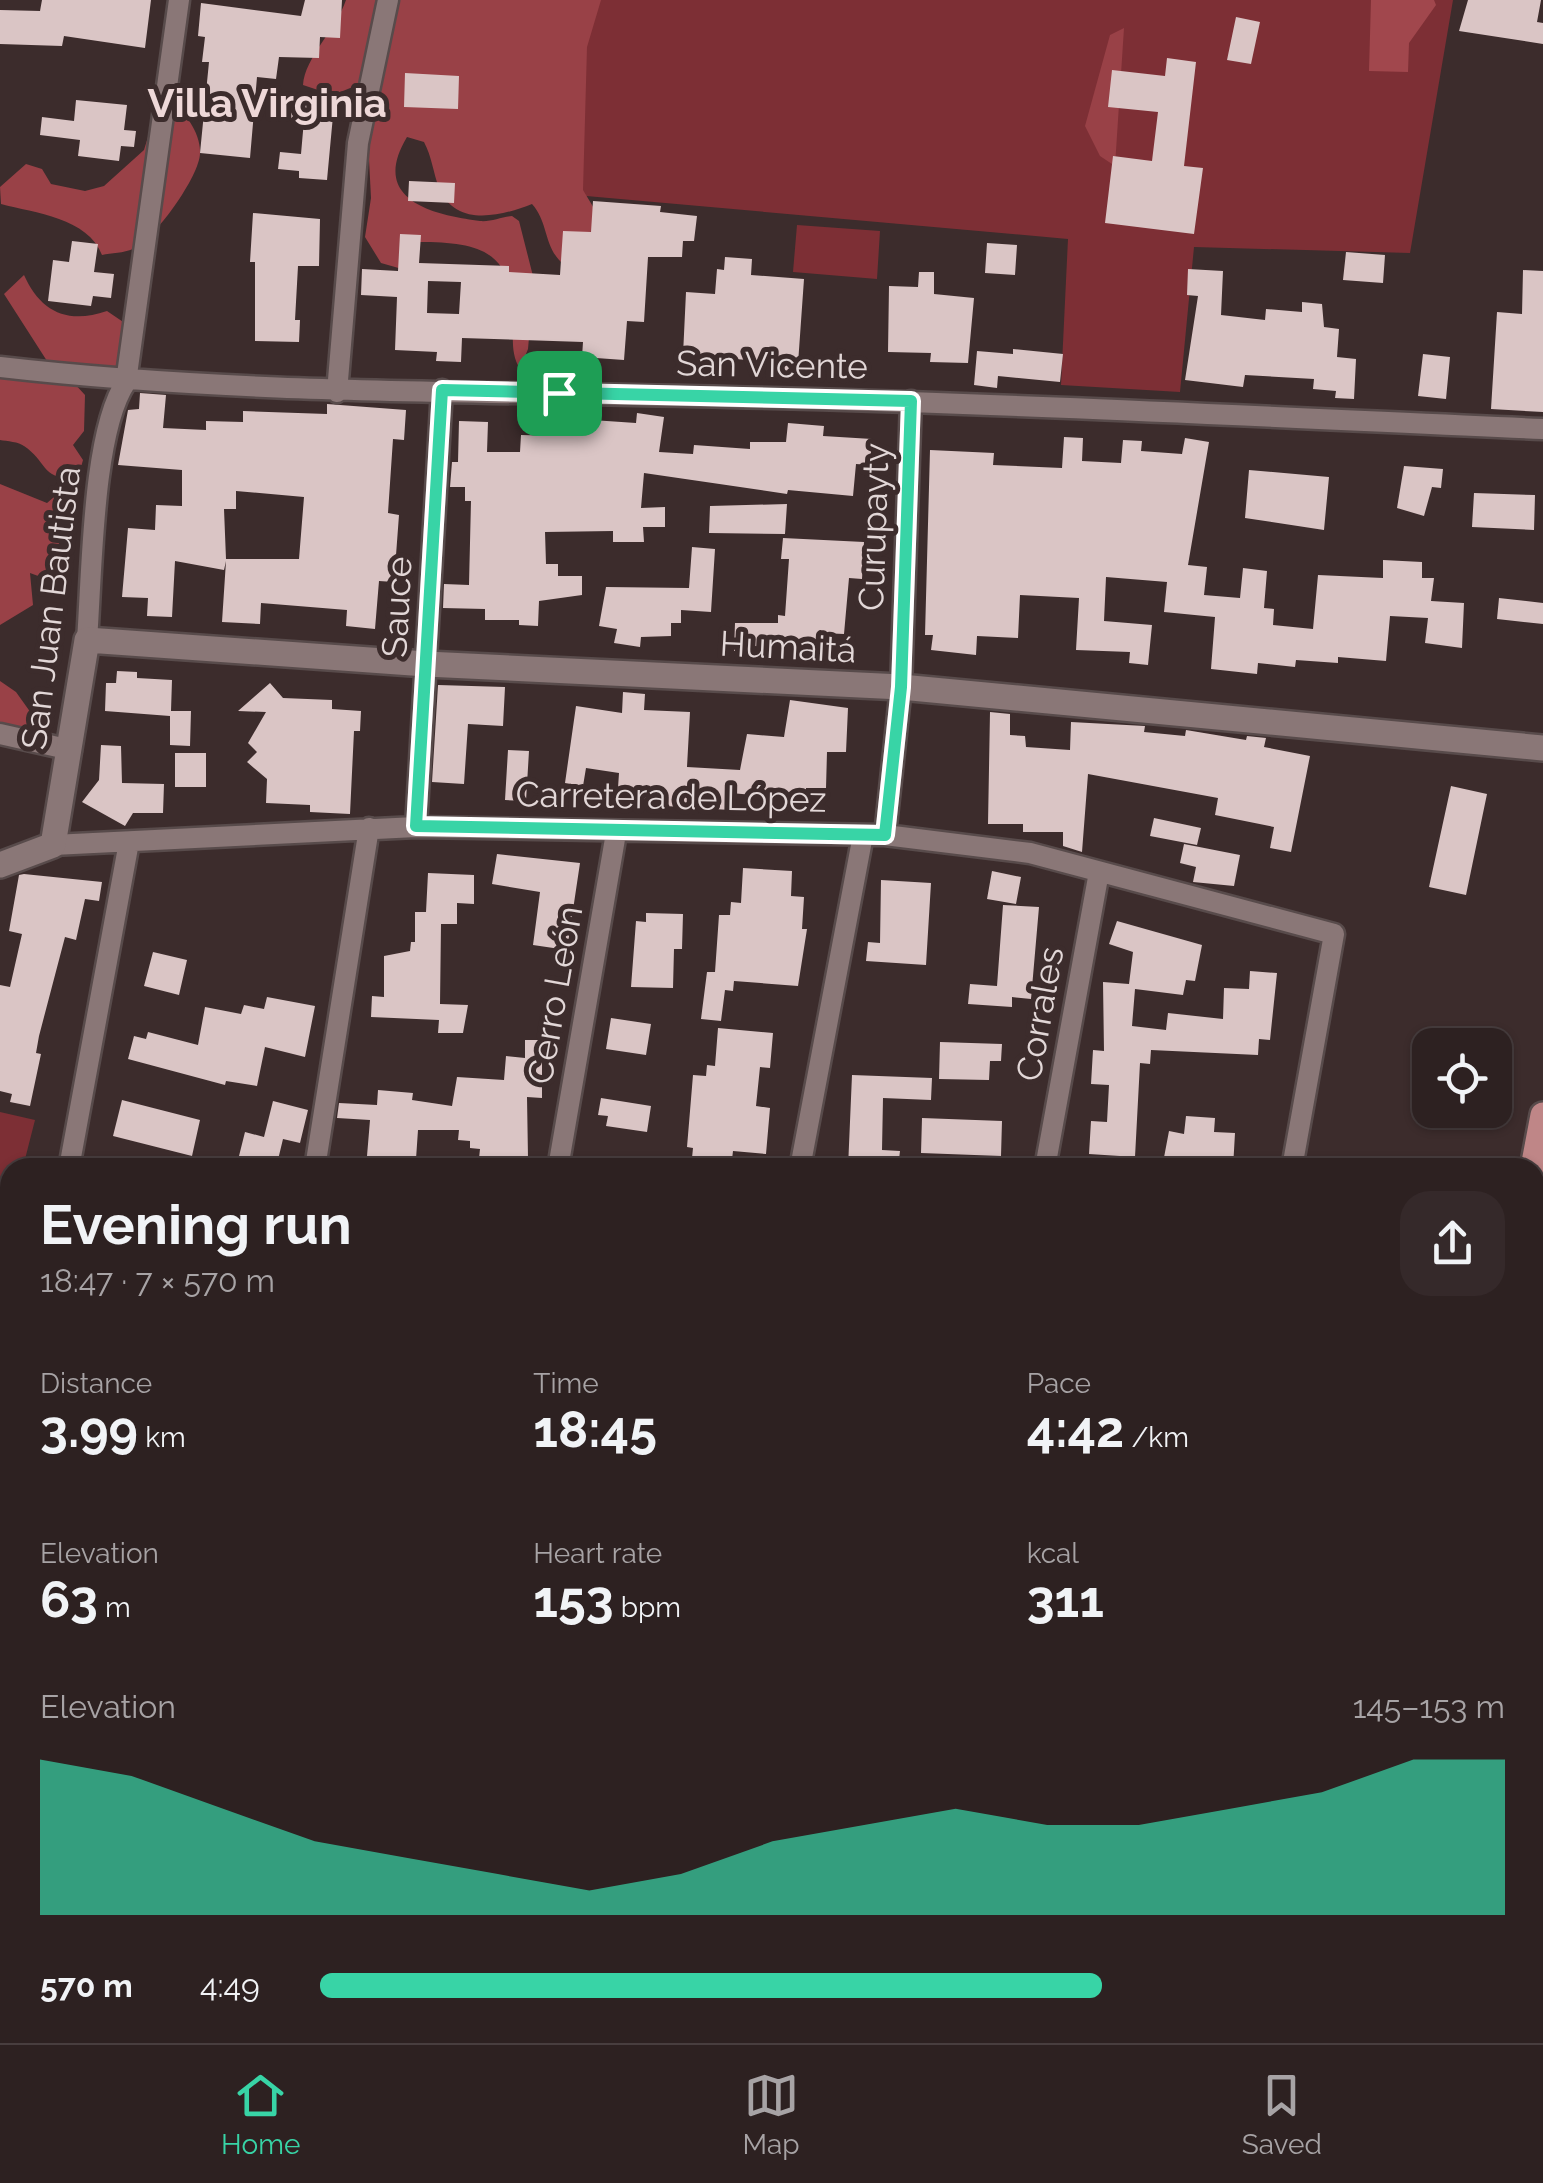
<!DOCTYPE html>
<html lang="en">
<head>
<meta charset="utf-8">
<style>
	:root { --surface:#2d2121; --page:#35292a; --text:#f1f3f6; --muted:#a7a3a5; --line:#483e3f; --accent:#38d4a6 }
	body { margin:0; font-family:Raleway,sans-serif; background:var(--page); color:var(--text); height:100vh; display:flex; flex-direction:column; font-size:38px; white-space:nowrap }
	* { box-sizing:border-box; margin:0 }
	p { font-size:32px; color:var(--muted) }
	.icon { flex:none; width:55px; height:55px; fill:none; stroke:currentColor; stroke-width:2; stroke-linecap:round; stroke-linejoin:round }
	.map { position:relative; flex:1; overflow:hidden }
	.drawer { position:absolute; left:0px; top:1158px; width:1545px; height:888px; display:flex; flex-direction:column; background:var(--surface); border-radius:30px 30px 0 0; box-shadow:0 2px 8px #0004,0 0 0 2px var(--line) }
	.drawer>* { flex:none }
	.fabs { position:absolute; left:1412px; top:1028px; display:grid; gap:20px }
	.fabs a { display:grid; place-items:center; width:100px; height:100px; border-radius:20px; background:var(--surface); box-shadow:0 2px 8px #0004,0 0 0 2px var(--line); font-size:50px }
	.pin { position:absolute; display:grid; place-items:center; width:85px; height:85px; color:#fff; margin:-42px; border-radius:20px; box-shadow:0 5px 15px #0006 }
	.round { display:grid; place-items:center; flex:none; width:105px; height:105px; border-radius:30px; background:var(--page) }
	.headline { display:flex; align-items:center; justify-content:space-between; height:170px; padding:0 40px }
	h1 { font-size:55px; font-weight:700; line-height:75px }
	.metrics { display:grid; grid-template-columns:repeat(3,1fr); gap:15px; height:170px; padding:10px 40px }
	.metrics div { display:grid; align-content:center }
	.metrics b { font-size:50px; font-weight:700 }
	.metrics small { font-size:28px; font-weight:400 }
	.metrics p { font-size:28px }
	.chart { height:280px; padding:20px 40px }
	.chart p { display:flex; justify-content:space-between }
	.chart svg { width:100%; height:180px; margin-top:10px; fill:var(--accent); opacity:.7 }
	ul { padding:0 40px; list-style:none; font-size:32px }
	li { display:grid; grid-template-columns:160px 120px 1fr; align-items:center; height:75px }
	li i { height:25px; border-radius:12px; background:var(--accent) }
	.tab-bar { display:flex; justify-content:space-around; align-items:center; height:140px; border-top:2px solid var(--line); background:var(--surface); font-size:28px; color:var(--muted) }
	.tab-bar a { display:grid; justify-items:center; gap:5px }
	.tab-bar .active { color:var(--accent) }
	.map>svg:first-child { display:block }
	.built { fill:#4c3536 }
	.green { fill:#7d2f35 }
	.forest { fill:#994147 }
	.water { fill:#a1474d }
	.building { fill:#dac5c5; fill-rule:evenodd }
	.lines { fill:none; stroke-linecap:round; stroke-linejoin:round }
	.street-casing { stroke:#584b4b; stroke-width:25 }
	.secondary-casing { stroke:#584b4b; stroke-width:30 }
	.primary-casing { stroke:#584b4b; stroke-width:30 }
	.street { stroke:#8a7777; stroke-width:20 }
	.secondary { stroke:#8a7777; stroke-width:25 }
	.primary { stroke:#bf8687; stroke-width:25 }
	.route-casing { stroke:#fff; stroke-width:20 }
	.route { stroke:#38d4a6; stroke-width:12 }
	.labels { text-anchor:middle; stroke-width:10; stroke-linejoin:round; paint-order:stroke }
	.street-label { font-size:35px; fill:#e2d7d7; stroke:#3c2c2c }
	.quarter-label { font-size:40px; font-weight:bold; fill:#eed8d8; stroke:#3c2c2c }
</style>
</head>
<body>
<div class="map">
<svg width="1543" height="2043" viewBox="0 0 1543 2043">
	<rect width="100%" height="100%" fill="#3c2c2c"/>
	<path class="built" d="M 860,2035 L 1078,2035 L 1078,2043 L 860,2043 Z"/>
	<path class="green" d="M 590,0 L 1453,0 L 1410,253 L 1194,247 L 1180,392 L 1061,385 L 1068,239 L 575,195 Z
		M 797,225 L 880,231 L 877,279 L 793,272 Z
		M 0,1112 L 35,1120 L 23,1167 L 10,1168 L 10,1194 L 0,1192 Z
		M 1535,1669 L 1543,1669 L 1543,2043 L 1413,2043 L 1414,2035 L 1535,2035 Z"/>
	<path class="forest" d="M 346,0 L 601,0 L 587,47 L 583,190 L 601,220 L 563,264 C 543,246 549,223 532,204 C 501,216 456,228 439,188 C 433,172 432,157 424,142 L 407,137 C 369,200 433,215 480,221 C 491,222 501,217 512,216 L 519,221 L 534,280 L 528,349 L 520,369 C 511,355 513,339 513,323 C 514,252 483,242 419,242 L 402,269 L 381,263 L 365,237 L 371,198 L 365,82 L 333,95 L 303,85 C 305,57 336,30 346,0 Z
		M 1124,28 L 1115,166 L 1100,156 L 1085,126 L 1110,35 Z
		M 170,99 C 184,111 201,133 200,153 C 200,176 154,240 133,249 C 124,253 111,253 102,255 C 88,218 35,213 1,204 L 0,187 L 26,164 L 42,169 L 51,184 L 85,191 L 104,186 L 144,150 L 156,111 Z
		M 24,275 C 40,311 67,325 107,311 L 132,328 L 120,367 L 92,368 L 47,361 L 4,294 Z
		M 0,375 L 73,382 L 85,395 L 84,431 L 73,445 L 83,460 L 78,478 C 41,481 48,462 24,446 C 19,442 7,441 0,440 Z
		M 0,484 L 47,503 L 61,491 L 73,502 L 55,534 L 70,570 L 60,584 L 30,573 L 33,605 L 0,625 Z
		M 0,681 L 16,692 L 36,720 L 21,730 L 0,730 Z"/>
	<path class="water" d="M 1371,0 L 1434,0 L 1436,5 L 1409,43 L 1408,72 L 1369,71 Z"/>
	<path class="building" d="M 42,0 L 151,0 L 145,48 L 64,36 L 62,46 L 0,44 L 0,10 L 40,11 Z
		M 305,0 L 342,0 L 340,38 L 320,37 L 319,58 L 279,57 L 276,79 L 257,77 L 250,158 L 200,153 L 209,62 L 202,62 L 205,37 L 198,36 L 201,3 L 301,16 Z
		M 1468,0 L 1541,0 L 1537,22 L 1543,23 L 1543,44 L 1459,31 Z
		M 1236,17 L 1260,22 L 1251,64 L 1227,60 Z
		M 1167,58 L 1196,62 L 1184,166 L 1203,168 L 1194,234 L 1105,223 L 1113,156 L 1152,161 L 1158,112 L 1108,107 L 1112,70 L 1165,76 Z
		M 405,73 L 459,76 L 458,109 L 404,107 Z
		M 76,100 L 127,105 L 124,130 L 136,131 L 134,147 L 121,146 L 119,161 L 78,156 L 80,140 L 40,135 L 42,117 L 74,121 Z
		M 291,101 L 334,105 L 327,180 L 299,178 L 299,171 L 278,169 L 280,152 L 301,154 L 304,120 L 289,119 Z
		M 409,181 L 455,183 L 454,203 L 408,201 Z
		M 593,201 L 661,206 L 660,212 L 697,216 L 694,241 L 683,241 L 682,257 L 648,257 L 644,322 L 627,321 L 624,360 L 582,357 L 583,342 L 462,338 L 461,362 L 436,361 L 437,352 L 395,350 L 397,297 L 361,295 L 362,269 L 398,271 L 400,234 L 421,235 L 419,263 L 509,266 L 509,272 L 560,275 L 563,231 L 591,232 ZM 428,281 L 461,282 L 459,314 L 427,313 Z
		M 253,213 L 320,219 L 319,266 L 298,266 L 295,320 L 300,320 L 299,342 L 255,341 L 255,262 L 250,262 Z
		M 72,241 L 98,244 L 94,272 L 114,274 L 111,298 L 93,296 L 91,306 L 48,301 L 53,260 L 69,262 Z
		M 987,243 L 1017,245 L 1015,275 L 985,273 Z
		M 1346,252 L 1385,255 L 1383,283 L 1343,280 Z
		M 725,257 L 752,259 L 751,275 L 804,279 L 797,378 L 774,376 L 775,362 L 683,355 L 686,292 L 715,294 L 717,269 L 724,270 Z
		M 1188,269 L 1223,271 L 1221,315 L 1265,320 L 1266,309 L 1302,312 L 1302,302 L 1322,304 L 1324,327 L 1339,329 L 1337,357 L 1356,359 L 1354,399 L 1335,398 L 1336,391 L 1313,389 L 1314,379 L 1245,375 L 1243,387 L 1185,380 L 1198,296 L 1187,295 Z
		M 1523,270 L 1543,271 L 1543,412 L 1491,409 L 1497,312 L 1522,314 Z
		M 919,272 L 934,272 L 934,294 L 974,298 L 968,363 L 930,362 L 931,353 L 888,352 L 889,286 L 918,287 Z
		M 1013,349 L 1063,354 L 1060,382 L 998,376 L 997,388 L 974,385 L 977,351 L 1013,354 Z
		M 1423,354 L 1450,357 L 1446,399 L 1418,396 Z
		M 140,393 L 166,395 L 163,428 L 206,430 L 206,421 L 243,422 L 243,411 L 327,414 L 327,404 L 406,410 L 404,440 L 393,439 L 388,513 L 399,515 L 394,582 L 379,581 L 375,629 L 346,626 L 347,610 L 261,603 L 260,624 L 222,622 L 226,561 L 224,570 L 175,561 L 172,617 L 147,616 L 148,598 L 122,597 L 128,528 L 155,530 L 156,505 L 182,506 L 182,470 L 118,465 L 128,410 L 139,409 ZM 236,491 L 304,497 L 299,559 L 226,559 L 224,509 L 236,509 Z
		M 559,411 L 592,413 L 592,420 L 636,423 L 637,413 L 664,417 L 659,452 L 693,454 L 694,445 L 750,449 L 750,442 L 786,442 L 788,423 L 824,426 L 823,436 L 872,439 L 870,465 L 856,464 L 853,496 L 788,490 L 787,494 L 644,473 L 641,508 L 665,507 L 665,527 L 643,527 L 644,542 L 613,542 L 613,531 L 545,532 L 546,564 L 558,564 L 558,576 L 582,576 L 582,595 L 539,601 L 538,626 L 519,625 L 519,620 L 485,620 L 485,609 L 443,608 L 444,584 L 469,585 L 471,501 L 465,501 L 465,487 L 450,487 L 452,462 L 458,462 L 459,421 L 488,422 L 487,452 L 520,452 L 521,435 L 558,436 Z
		M 1064,437 L 1083,438 L 1082,461 L 1121,463 L 1123,440 L 1142,441 L 1141,451 L 1182,454 L 1185,438 L 1209,442 L 1188,565 L 1207,567 L 1204,595 L 1240,598 L 1243,568 L 1267,571 L 1264,608 L 1274,609 L 1273,625 L 1313,629 L 1318,575 L 1383,578 L 1383,560 L 1422,562 L 1422,578 L 1434,578 L 1431,601 L 1464,603 L 1462,648 L 1425,643 L 1428,618 L 1390,616 L 1386,661 L 1338,657 L 1338,663 L 1296,660 L 1295,667 L 1258,663 L 1257,674 L 1211,669 L 1215,617 L 1164,612 L 1167,582 L 1106,577 L 1104,621 L 1152,625 L 1148,665 L 1129,663 L 1130,652 L 1076,650 L 1079,598 L 1020,595 L 1018,638 L 977,636 L 976,655 L 931,650 L 933,635 L 925,635 L 930,450 L 994,453 L 993,465 L 1062,468 Z
		M 1404,466 L 1443,469 L 1441,488 L 1432,487 L 1424,516 L 1397,508 Z
		M 1249,470 L 1329,477 L 1324,530 L 1245,518 Z
		M 1474,493 L 1535,495 L 1534,530 L 1472,527 Z
		M 787,504 L 785,534 L 709,533 L 710,506 Z
		M 783,538 L 864,542 L 862,579 L 849,578 L 844,634 L 822,633 L 821,652 L 755,646 L 755,651 L 734,651 L 735,623 L 778,623 L 778,615 L 785,616 L 789,559 L 781,559 Z
		M 692,547 L 715,549 L 711,612 L 681,610 L 681,623 L 671,623 L 671,636 L 641,637 L 640,647 L 614,643 L 617,629 L 599,626 L 606,587 L 689,588 Z
		M 1499,598 L 1543,603 L 1543,624 L 1497,619 Z
		M 117,671 L 137,672 L 137,678 L 172,680 L 171,711 L 191,711 L 190,746 L 170,745 L 170,716 L 105,711 L 106,683 L 116,683 Z
		M 270,683 L 283,698 L 332,700 L 332,709 L 361,711 L 360,731 L 354,731 L 350,814 L 310,812 L 310,805 L 266,803 L 267,779 L 247,762 L 257,752 L 248,743 L 266,712 L 238,711 Z
		M 438,685 L 505,687 L 503,726 L 468,724 L 464,784 L 432,782 Z
		M 623,692 L 645,694 L 644,710 L 690,712 L 687,767 L 740,770 L 747,734 L 784,737 L 790,700 L 848,708 L 846,752 L 827,752 L 826,788 L 806,788 L 806,800 L 731,793 L 730,810 L 617,803 L 619,773 L 586,768 L 583,786 L 565,783 L 576,706 L 622,713 Z
		M 990,712 L 1010,714 L 1010,735 L 1025,736 L 1026,747 L 1070,750 L 1071,722 L 1145,726 L 1144,732 L 1185,736 L 1186,730 L 1246,740 L 1247,736 L 1266,738 L 1264,747 L 1310,756 L 1291,852 L 1270,848 L 1274,827 L 1215,815 L 1218,798 L 1088,774 L 1082,852 L 1063,846 L 1063,832 L 1023,832 L 1023,824 L 988,824 Z
		M 101,745 L 121,746 L 122,783 L 164,784 L 163,813 L 133,813 L 125,826 L 82,802 L 99,780 Z
		M 508,750 L 529,751 L 526,801 L 505,800 Z
		M 175,753 L 206,753 L 206,787 L 175,787 Z
		M 1451,786 L 1487,794 L 1466,895 L 1429,887 Z
		M 1154,818 L 1201,828 L 1197,845 L 1150,836 Z
		M 1184,844 L 1240,855 L 1234,886 L 1193,882 L 1196,867 L 1180,863 Z
		M 497,854 L 580,863 L 567,950 L 533,945 L 540,892 L 492,884 Z
		M 743,868 L 792,871 L 791,896 L 804,897 L 802,929 L 807,929 L 798,986 L 734,981 L 733,991 L 725,990 L 721,1021 L 701,1019 L 707,972 L 715,972 L 719,915 L 730,915 L 731,902 L 741,903 Z
		M 992,871 L 1021,877 L 1016,904 L 987,899 Z
		M 428,873 L 474,875 L 474,904 L 457,903 L 457,924 L 441,924 L 440,1004 L 468,1005 L 463,1033 L 438,1033 L 439,1020 L 371,1017 L 372,996 L 384,997 L 384,956 L 410,951 L 411,942 L 415,942 L 415,912 L 426,912 Z
		M 24,874 L 102,882 L 99,901 L 85,899 L 76,940 L 65,937 L 39,1036 L 36,1053 L 41,1054 L 30,1106 L 10,1102 L 12,1094 L 0,1091 L 0,985 L 10,987 L 22,934 L 9,931 L 19,875 Z
		M 881,880 L 931,883 L 926,965 L 866,961 L 868,942 L 880,943 Z
		M 1003,905 L 1039,907 L 1031,999 L 1012,997 L 1012,1007 L 968,1004 L 970,984 L 997,986 Z
		M 646,913 L 683,914 L 682,949 L 674,949 L 673,988 L 631,987 L 636,921 L 646,922 Z
		M 1117,921 L 1202,945 L 1195,981 L 1186,980 L 1183,995 L 1135,989 L 1132,1026 L 1166,1030 L 1168,1013 L 1223,1019 L 1224,988 L 1249,989 L 1250,971 L 1277,973 L 1270,1040 L 1259,1039 L 1258,1055 L 1151,1050 L 1150,1064 L 1140,1063 L 1135,1157 L 1089,1154 L 1091,1121 L 1107,1122 L 1109,1085 L 1091,1084 L 1093,1050 L 1104,1051 L 1103,982 L 1129,984 L 1133,952 L 1109,944 Z
		M 153,952 L 187,960 L 179,995 L 144,986 Z
		M 267,997 L 315,1006 L 305,1057 L 265,1047 L 257,1086 L 226,1081 L 225,1085 L 128,1059 L 134,1036 L 146,1039 L 148,1032 L 198,1045 L 205,1007 L 241,1014 L 244,1005 L 264,1009 Z
		M 611,1018 L 651,1024 L 646,1055 L 606,1049 Z
		M 718,1028 L 773,1033 L 770,1068 L 760,1067 L 756,1106 L 770,1108 L 766,1154 L 733,1151 L 731,1168 L 691,1168 L 693,1148 L 687,1147 L 693,1075 L 706,1076 L 707,1065 L 715,1066 Z
		M 525,1040 L 542,1040 L 542,1098 L 527,1097 L 528,1158 L 514,1157 L 513,1168 L 478,1168 L 480,1149 L 470,1148 L 470,1141 L 458,1140 L 459,1130 L 418,1130 L 416,1159 L 388,1157 L 388,1168 L 366,1168 L 370,1120 L 337,1118 L 339,1103 L 377,1105 L 378,1090 L 413,1093 L 412,1100 L 452,1106 L 457,1077 L 504,1080 L 506,1056 L 525,1058 Z
		M 940,1042 L 1002,1044 L 1001,1061 L 990,1061 L 989,1080 L 939,1079 Z
		M 852,1075 L 932,1078 L 931,1100 L 883,1098 L 882,1150 L 900,1151 L 898,1168 L 848,1168 Z
		M 601,1098 L 651,1106 L 647,1132 L 606,1126 L 608,1116 L 598,1115 Z
		M 122,1100 L 200,1120 L 192,1156 L 113,1136 Z
		M 273,1101 L 308,1110 L 300,1143 L 283,1139 L 276,1168 L 236,1168 L 245,1132 L 264,1137 Z
		M 1186,1116 L 1215,1118 L 1214,1132 L 1235,1133 L 1233,1168 L 1162,1168 L 1169,1131 L 1184,1134 Z
		M 922,1118 L 1002,1121 L 1001,1156 L 921,1153 Z"/>
	<g class="lines">
		<defs>
			<path id="street" d="M 0,367 C 242,395 485,391 729,397 C 1000,403 1272,417 1543,429
				M 337,392 L 358,143 L 388,0
				M 87,640 C 92,576 92,432 126,382 L 179,0
				M 0,734 L 71,750
				M 416,827 L 442,390
				M 885,835 L 901,687 L 911,401
				M 53,845 L 416,827 L 885,835 L 1030,853 L 1334,934 L 1292,1168
				M 69,1168 L 129,842
				M 315,1168 L 369,828
				M 558,1168 L 616,833
				M 800,1168 L 863,835
				M 1045,1168 L 1099,872
				M 1535,1185 L 1543,1186
				M 0,1240 L 10,1243
				M 1535,1400 L 1543,1400
				M 0,1497 L 10,1499
				M 1535,1649 L 1543,1650
				M 0,1771 L 10,1770
				M 0,1943 L 10,1943
				M 94,2035 L 94,2043
				M 279,2035 L 279,2043
				M 439,2035 L 439,2043
				M 769,2035 L 769,2043
				M 607,2043 L 607,2035
				M 1092,2043 L 1092,2035
				M 1241,2043 L 1241,2035"/>
			<path id="secondary" d="M 0,865 L 53,845 L 87,640 L 426,664 L 901,687 L 1543,748"/>
			<path id="primary" d="M 1533,1168 L 1543,1115
				M 1535,1270 L 1543,1227
				M 1372,2043 L 1374,2035
				M 1391,2043 L 1393,2035"/>
		</defs>
		<use href="#street" class="street-casing"/>
		<use href="#secondary" class="secondary-casing"/>
		<use href="#primary" class="primary-casing"/>
		<use href="#street" class="street"/>
		<use href="#secondary" class="secondary"/>
		<use href="#primary" class="primary"/>
	</g>
	<g class="lines">
		<defs>
			<path id="route" d="M 442,390 L 911,401 L 901,687 L 885,835 L 416,826 Z"/>
		</defs>
		<use href="#route" class="route-casing"/>
		<use href="#route" class="route"/>
	</g>
	<g class="labels">
		<g class="street-label">
			<text transform="translate(772 365) rotate(1)" y="12">San Vicente</text>
			<text transform="translate(874 527) rotate(-88)" y="12">Curupayty</text>
			<text transform="translate(397 607) rotate(-87)" y="12">Sauce</text>
			<text transform="translate(51 608) rotate(-83)" y="12">San Juan Bautista</text>
			<text transform="translate(788 647) rotate(3)" y="12">Humaitá</text>
			<text transform="translate(671 797) rotate(1)" y="12">Carretera de López</text>
			<text transform="translate(555 995) rotate(-80)" y="12">Cerro León</text>
			<text transform="translate(1040 1014) rotate(-80)" y="12">Corrales</text>
		</g>
		<g class="quarter-label">
			<text x="267" y="117">Villa Virginia</text>
		</g>
	</g>
</svg>
<div class="fabs">
<a><svg class="icon" aria-label="locate" viewBox="0 0 24 24"><circle cx="12" cy="12" r="6"/><path d="M12 2v4M12 18v4M2 12h4M18 12h4"/></svg></a>
</div>
<div class="pin" style="left:559px;top:393px;background:#1e9e55"><svg class="icon" aria-label="arrive" viewBox="0 0 24 24"><path d="M6 21V4h12l-3 4 3 4H6"/></svg></div>
<section class="drawer">
<div class="headline"><div><h1>Evening run</h1><p>18:47 · 7 × 570 m</p></div><a class="round"><svg class="icon" aria-label="share" viewBox="0 0 24 24"><path d="M12 15V3M7 8l5-5 5 5M5 13v7h14v-7"/></svg></a></div>
<div class="metrics">
<div><p>Distance</p><b>3.99<small> km</small></b></div>
<div><p>Time</p><b>18:45</b></div>
<div><p>Pace</p><b>4:42<small> /km</small></b></div>
</div>
<div class="metrics">
<div><p>Elevation</p><b>63<small> m</small></b></div>
<div><p>Heart rate</p><b>153<small> bpm</small></b></div>
<div><p>kcal</p><b>311</b></div>
</div>
<div class="chart"><p><span>Elevation</span>145–153 m</p>
<svg viewBox="0 0 160 44" preserveAspectRatio="none"><path d="M0 44V6L10 10L20 18L30 26L40 30L50 34L60 38L70 34L80 26L90 22L100 18L110 22L120 22L130 18L140 14L150 6L160 6V44z"/></svg>
</div>
<ul>
<li><b>570 m</b>4:49<i style="width:66%"></i></li>
</ul>
</section>
</div>
<nav class="tab-bar">
<a class="active"><svg class="icon" aria-label="home" viewBox="0 0 24 24"><path d="M3 11l9-7 9 7M6 9v11h12V9"/></svg>Home</a>
<a><svg class="icon" aria-label="map" viewBox="0 0 24 24"><path d="M3 6l6-2 6 2 6-2v14l-6 2-6-2-6 2zM9 4v14M15 6v14"/></svg>Map</a>
<a><svg class="icon" aria-label="saved" viewBox="0 0 24 24"><path d="M7 4h10v16l-5-4-5 4z"/></svg>Saved</a>
</nav>
</body>
</html>
